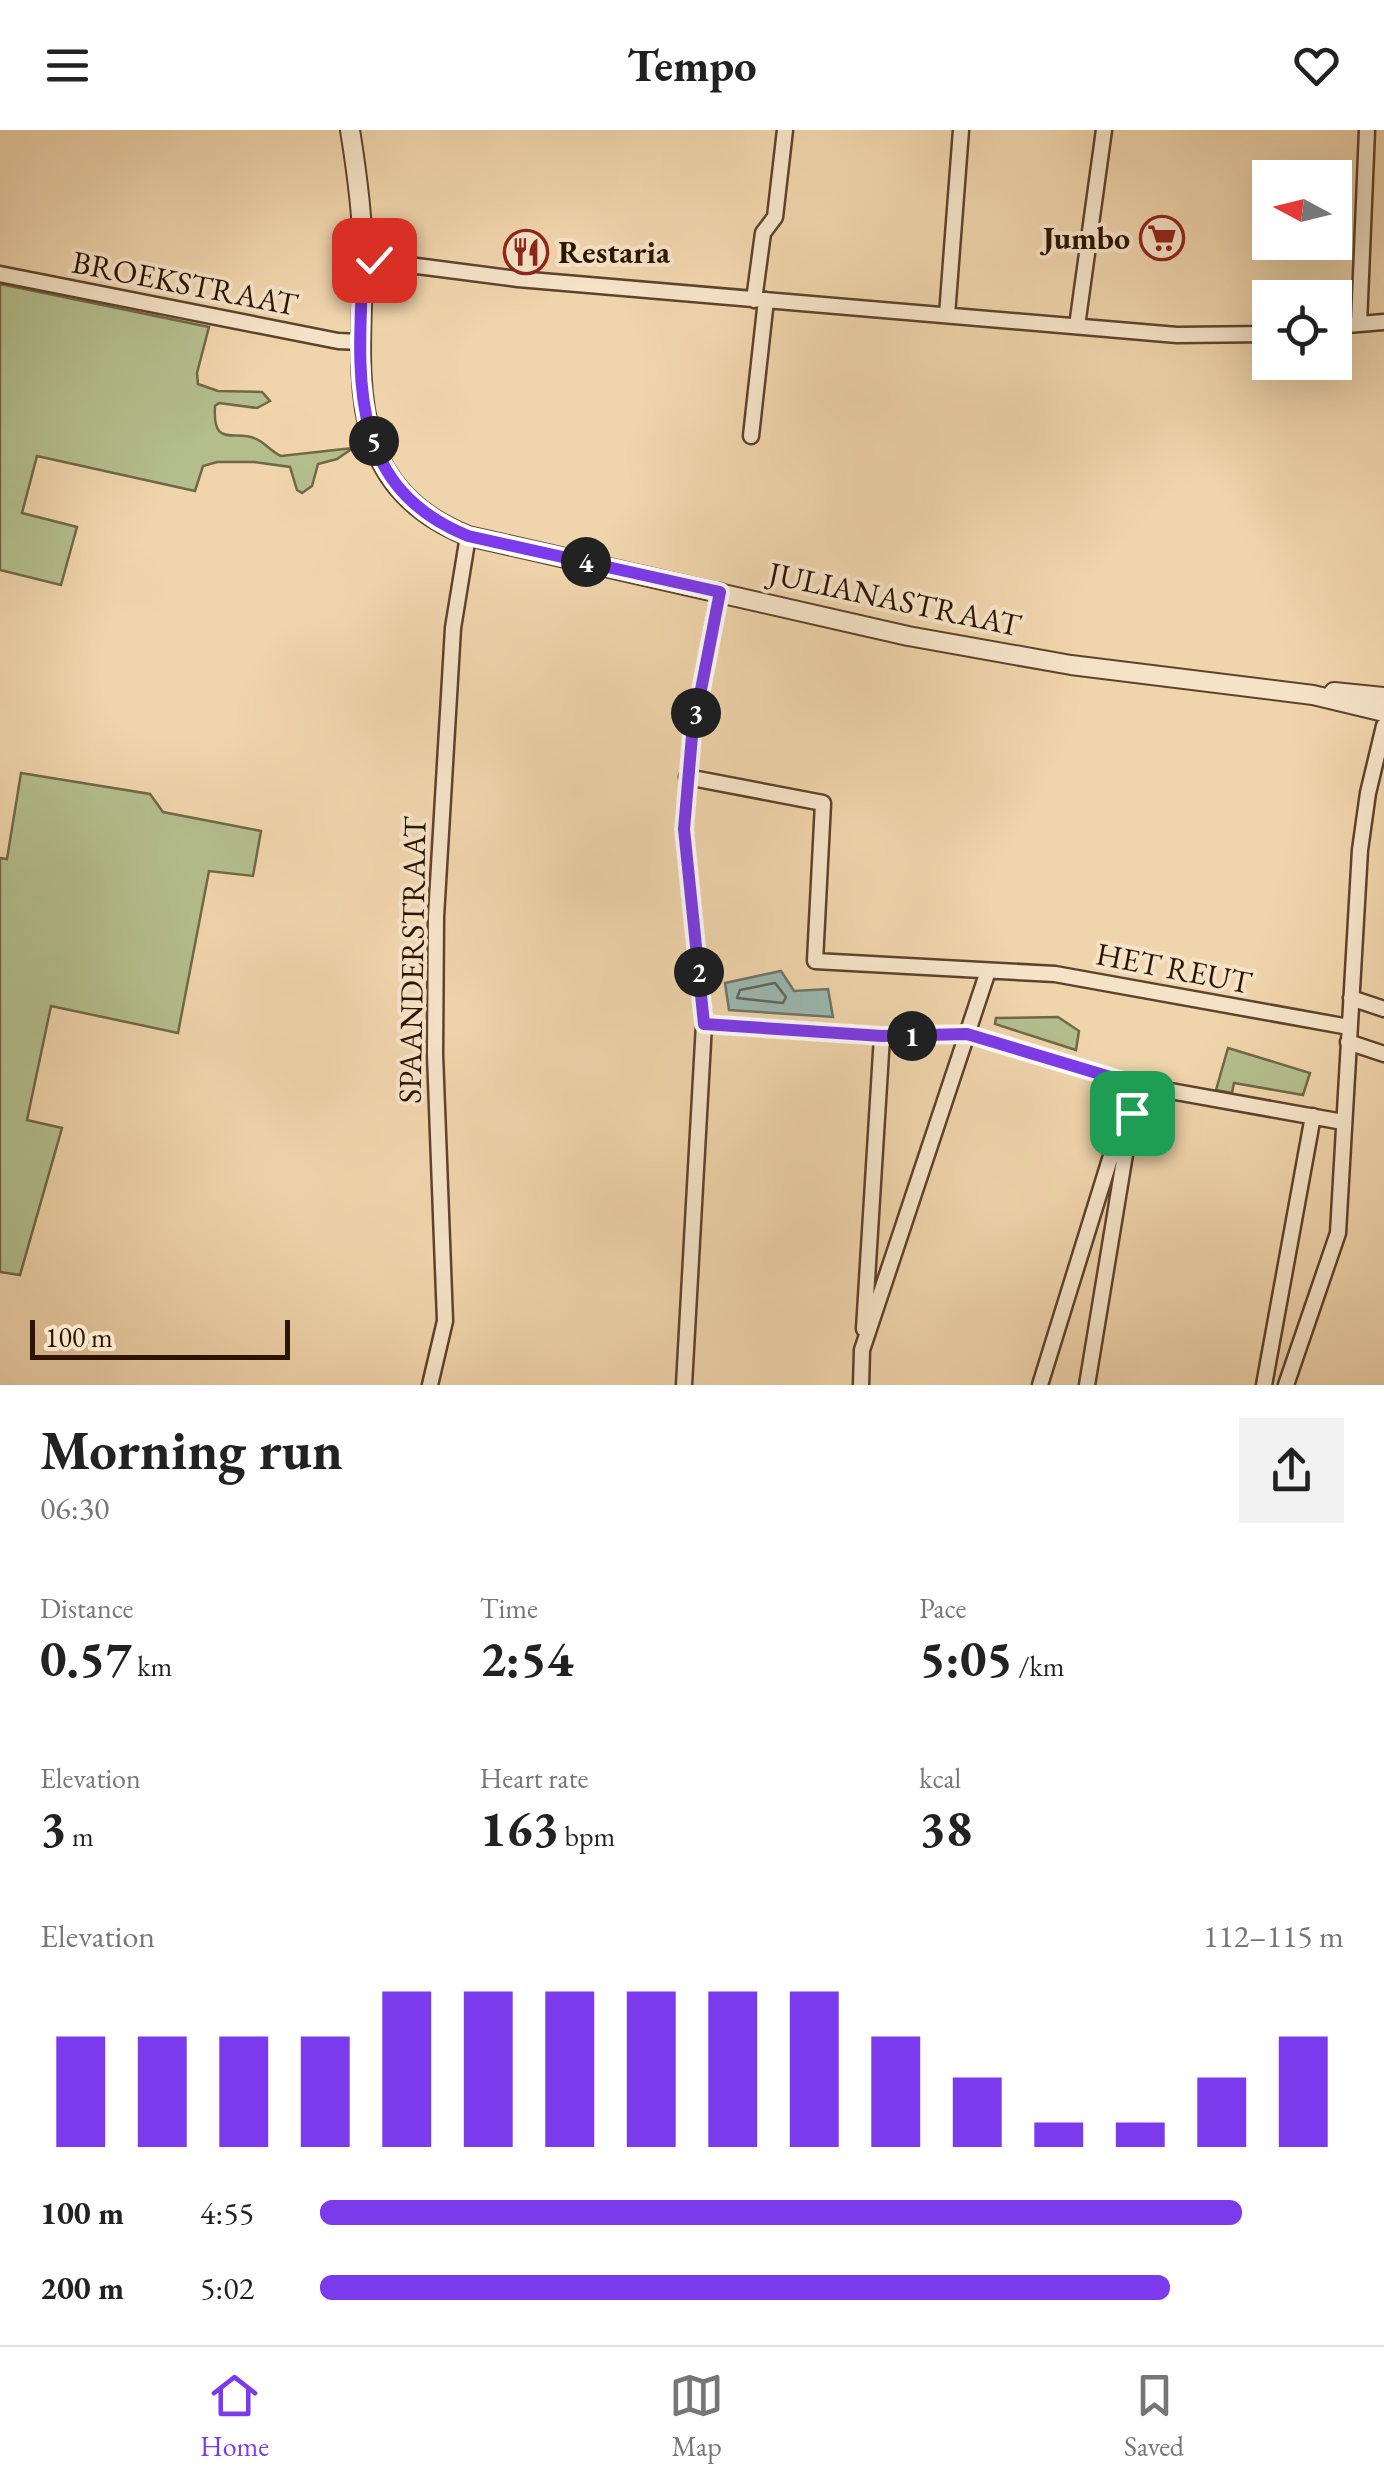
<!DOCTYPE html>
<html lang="en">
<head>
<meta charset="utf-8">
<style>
	:root { --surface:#fff; --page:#f2f2f2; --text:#222; --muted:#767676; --line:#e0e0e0; --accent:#7c3aed }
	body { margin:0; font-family:"EB Garamond",serif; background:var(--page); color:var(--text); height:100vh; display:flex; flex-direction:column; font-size:38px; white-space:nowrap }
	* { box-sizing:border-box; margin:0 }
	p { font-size:32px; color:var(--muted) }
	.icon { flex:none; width:55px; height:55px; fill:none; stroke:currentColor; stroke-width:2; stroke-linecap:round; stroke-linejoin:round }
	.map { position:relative; height:1255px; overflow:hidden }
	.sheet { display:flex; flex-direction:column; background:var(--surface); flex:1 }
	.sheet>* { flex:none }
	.needle { width:65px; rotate:277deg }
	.tools { position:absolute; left:1252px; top:30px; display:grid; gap:20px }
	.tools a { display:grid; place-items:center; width:100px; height:100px; border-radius:0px; background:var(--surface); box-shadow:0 10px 40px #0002; font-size:50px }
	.scale { position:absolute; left:30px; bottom:25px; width:260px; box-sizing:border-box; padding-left:10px; border:5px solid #2d1300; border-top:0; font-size:28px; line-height:35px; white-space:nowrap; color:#2d1300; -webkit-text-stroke:8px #f5e3c8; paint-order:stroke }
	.pin { position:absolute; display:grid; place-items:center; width:85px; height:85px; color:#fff; margin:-42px; border-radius:20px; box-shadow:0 5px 15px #0006 }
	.km { position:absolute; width:50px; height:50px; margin:-25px; border-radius:50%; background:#222; color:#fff; font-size:28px; line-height:50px; text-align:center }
	.round { display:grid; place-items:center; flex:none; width:105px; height:105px; border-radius:0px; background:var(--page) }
	.overview { display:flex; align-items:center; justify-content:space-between; height:170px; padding:0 40px }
	h1 { font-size:55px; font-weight:700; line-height:75px }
	.stats { display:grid; grid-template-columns:repeat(3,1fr); gap:15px; height:170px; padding:10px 40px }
	.stats div { display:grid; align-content:center }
	.stats b { font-size:50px; font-weight:700 }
	.stats small { font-size:28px; font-weight:400 }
	.stats p { font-size:28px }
	.chart { height:280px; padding:20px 40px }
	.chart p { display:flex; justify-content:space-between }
	.chart svg { width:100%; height:180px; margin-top:10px; stroke:var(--accent); stroke-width:6 }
	ul { padding:0 40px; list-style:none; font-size:32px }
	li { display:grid; grid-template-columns:160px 120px 1fr; align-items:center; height:75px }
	li i { height:25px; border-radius:12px; background:var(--accent) }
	header { display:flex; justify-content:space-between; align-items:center; height:130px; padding:0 40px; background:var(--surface); font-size:45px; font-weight:700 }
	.tabs { display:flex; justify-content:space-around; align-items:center; height:140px; border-top:2px solid var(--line); background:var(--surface); font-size:28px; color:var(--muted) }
	.tabs a { display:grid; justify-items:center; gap:5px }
	.tabs .on { color:var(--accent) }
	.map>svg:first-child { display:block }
	.green { fill:#b4be8d; stroke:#706846; stroke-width:2.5 }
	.water { fill:#9bb7af; stroke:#6f7569; stroke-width:2.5 }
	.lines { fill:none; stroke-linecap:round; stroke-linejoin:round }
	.shore { stroke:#646558; stroke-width:2.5 }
	.minor-casing { stroke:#5e432b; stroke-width:19 }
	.tertiary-casing { stroke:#5e432b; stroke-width:22 }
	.minor { stroke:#f5e3c8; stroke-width:14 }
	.tertiary { stroke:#f5e3c8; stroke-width:18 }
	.route-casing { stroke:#fff; stroke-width:20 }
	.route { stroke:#7c3aed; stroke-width:12 }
	.labels { text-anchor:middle; stroke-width:8; stroke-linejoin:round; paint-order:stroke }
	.poi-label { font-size:32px; font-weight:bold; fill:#2d1300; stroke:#f5e3c8; text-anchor:end }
	.street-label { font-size:32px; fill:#2d1300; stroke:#f5e3c8 }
</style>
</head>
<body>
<header><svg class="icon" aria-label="menu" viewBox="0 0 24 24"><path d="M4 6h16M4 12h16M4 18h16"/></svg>Tempo<svg class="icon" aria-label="heart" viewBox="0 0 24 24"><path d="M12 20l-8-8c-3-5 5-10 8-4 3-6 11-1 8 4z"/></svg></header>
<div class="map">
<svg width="1384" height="1255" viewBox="0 0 1384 1255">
	<rect width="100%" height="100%" fill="#f0d4ab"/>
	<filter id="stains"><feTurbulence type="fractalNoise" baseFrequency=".002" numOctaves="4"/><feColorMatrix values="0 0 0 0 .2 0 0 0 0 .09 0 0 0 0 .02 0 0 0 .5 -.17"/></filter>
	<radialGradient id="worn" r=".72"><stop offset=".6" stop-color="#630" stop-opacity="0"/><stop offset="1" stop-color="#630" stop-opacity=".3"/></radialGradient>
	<path class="green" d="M 0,154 L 209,197 L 197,243 L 198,254 L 218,261 L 262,262 L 270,271 L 257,278 L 219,273 L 215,276 C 212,322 237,296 260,311 C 268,316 272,322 281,326 L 353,318 L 337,329 L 318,334 L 312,356 L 302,363 L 297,360 L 290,337 L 254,332 L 217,332 L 203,336 L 195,361 L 37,326 L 22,383 L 77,397 L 61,455 L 0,440 Z
		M 21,643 L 150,664 L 163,682 L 261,701 L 253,746 L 209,741 L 178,903 L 51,876 L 27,990 L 62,998 L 20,1145 L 0,1142 L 0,728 L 7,729 Z
		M 1058,887 L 1079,901 L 1076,920 L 995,894 L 996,888 Z
		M 1228,918 L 1310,943 L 1303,965 L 1234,953 L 1232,963 L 1216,960 Z"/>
	<path class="water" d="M 781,841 L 794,861 L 828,859 L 833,887 L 729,880 L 725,853 Z"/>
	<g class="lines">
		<path class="shore" d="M 775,853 L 786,867 L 783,873 L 737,868 L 740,860 Z"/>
		<defs>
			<path id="minor" d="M 363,129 L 518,149 L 1177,205 L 1270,204
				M 0,144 L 338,211 L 360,212
				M 754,170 L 763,103 L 775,87 L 785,0
				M 947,185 L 961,0
				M 1359,194 L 1367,0
				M 1077,196 L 1104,0
				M 1335,196 L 1384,192
				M 751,306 L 766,170
				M 687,647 L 823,673 L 815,831 L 1055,844 L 1349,897
				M 1351,868 L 1384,879
				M 704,894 L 684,699 L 692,606 L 720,461
				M 1348,912 L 1384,924
				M 864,1199 L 882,906
				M 430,1255 L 445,1191 L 435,924 L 436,787 L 453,498 L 468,406
				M 684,1255 L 704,894 L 882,906 L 967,904 L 1137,955 L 1343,992
				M 861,1255 L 862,1220 L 988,841
				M 1040,1255 L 1110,1029 L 1132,983 L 1137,955
				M 1087,1255 L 1130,994
				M 1264,1255 L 1313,986
				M 1286,1255 L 1338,1103 L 1360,720 L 1368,663 L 1384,596"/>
			<path id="tertiary" d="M 350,0 C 357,43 363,86 363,130 C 362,243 340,354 468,406 L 908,506 L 1071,535 L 1313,565 L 1384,582
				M 1334,562 L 1384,567"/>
		</defs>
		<use href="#minor" class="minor-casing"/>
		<use href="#tertiary" class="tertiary-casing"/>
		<use href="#minor" class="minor"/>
		<use href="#tertiary" class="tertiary"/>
	</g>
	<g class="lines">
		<defs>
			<path id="route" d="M 374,130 L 363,129 C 359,241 343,355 468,406 L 720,462 L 692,606 L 684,699 L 704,894 L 882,906 L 967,904 L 1137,955 L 1132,983"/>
		</defs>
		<use href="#route" class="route-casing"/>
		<use href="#route" class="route"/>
	</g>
	<defs>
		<symbol id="supermarket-ring" viewBox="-11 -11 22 22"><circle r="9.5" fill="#f5e3c8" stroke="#8f2418" stroke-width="1.5"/><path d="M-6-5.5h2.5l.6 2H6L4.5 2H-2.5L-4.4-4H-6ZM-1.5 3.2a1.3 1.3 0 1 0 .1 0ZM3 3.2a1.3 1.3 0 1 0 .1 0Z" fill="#8f2418"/></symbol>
		<symbol id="restaurant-ring" viewBox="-11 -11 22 22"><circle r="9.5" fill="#f5e3c8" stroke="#8f2418" stroke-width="1.5"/><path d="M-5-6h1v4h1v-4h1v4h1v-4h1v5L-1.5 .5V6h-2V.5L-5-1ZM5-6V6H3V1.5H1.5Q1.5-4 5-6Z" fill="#8f2418"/></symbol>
	</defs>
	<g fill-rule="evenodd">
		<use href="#supermarket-ring" x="1137" y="83" width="50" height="50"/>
		<use href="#restaurant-ring" x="501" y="97" width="50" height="50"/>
	</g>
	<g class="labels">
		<g class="poi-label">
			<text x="1130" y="119">Jumbo</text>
			<text x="558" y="133" text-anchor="start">Restaria</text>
		</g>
		<g class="street-label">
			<text transform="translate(185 153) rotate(11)" y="11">BROEKSTRAAT</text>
			<text transform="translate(895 469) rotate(12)" y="11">JULIANASTRAAT</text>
			<text transform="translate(412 830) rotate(-89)" y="11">SPAANDERSTRAAT</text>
			<text transform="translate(1174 838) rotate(11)" y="11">HET REUT</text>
		</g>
	</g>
	<rect width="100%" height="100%" filter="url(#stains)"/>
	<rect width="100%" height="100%" fill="url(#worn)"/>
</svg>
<div class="tools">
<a><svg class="needle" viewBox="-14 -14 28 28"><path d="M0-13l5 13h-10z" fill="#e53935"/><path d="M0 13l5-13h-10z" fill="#767676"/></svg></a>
<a><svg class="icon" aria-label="locate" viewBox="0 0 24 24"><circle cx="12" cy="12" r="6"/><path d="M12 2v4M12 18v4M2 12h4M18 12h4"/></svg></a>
</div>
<div class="scale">100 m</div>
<div class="pin" style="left:1132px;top:983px;background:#1e9e55"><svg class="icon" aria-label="arrive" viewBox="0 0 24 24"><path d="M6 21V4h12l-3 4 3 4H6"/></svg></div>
<div class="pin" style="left:374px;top:130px;background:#d93025"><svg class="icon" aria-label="check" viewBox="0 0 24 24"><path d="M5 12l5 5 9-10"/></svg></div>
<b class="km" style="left:912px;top:906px">1</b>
<b class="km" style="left:699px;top:842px">2</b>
<b class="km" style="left:696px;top:583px">3</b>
<b class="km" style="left:586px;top:432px">4</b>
<b class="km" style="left:374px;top:311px">5</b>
</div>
<section class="sheet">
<div class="overview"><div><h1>Morning run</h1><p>06:30</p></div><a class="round"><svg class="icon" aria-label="share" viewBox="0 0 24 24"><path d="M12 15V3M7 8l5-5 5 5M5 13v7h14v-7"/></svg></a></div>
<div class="stats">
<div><p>Distance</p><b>0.57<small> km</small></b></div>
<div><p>Time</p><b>2:54</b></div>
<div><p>Pace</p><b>5:05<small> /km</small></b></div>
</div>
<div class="stats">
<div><p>Elevation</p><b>3<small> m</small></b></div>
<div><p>Heart rate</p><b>163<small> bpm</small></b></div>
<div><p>kcal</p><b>38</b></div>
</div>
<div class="chart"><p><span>Elevation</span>112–115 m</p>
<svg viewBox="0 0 160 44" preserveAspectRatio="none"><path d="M5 44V17M15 44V17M25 44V17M35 44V17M45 44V6M55 44V6M65 44V6M75 44V6M85 44V6M95 44V6M105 44V17M115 44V27M125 44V38M135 44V38M145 44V27M155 44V17"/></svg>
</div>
<ul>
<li><b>100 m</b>4:55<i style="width:90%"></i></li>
<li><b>200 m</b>5:02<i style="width:83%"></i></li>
</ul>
</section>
<nav class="tabs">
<a class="on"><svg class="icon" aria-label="home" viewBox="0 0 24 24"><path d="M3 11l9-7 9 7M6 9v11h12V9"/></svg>Home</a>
<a><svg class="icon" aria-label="map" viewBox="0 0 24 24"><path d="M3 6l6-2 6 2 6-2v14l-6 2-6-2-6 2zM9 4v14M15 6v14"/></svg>Map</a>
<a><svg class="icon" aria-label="saved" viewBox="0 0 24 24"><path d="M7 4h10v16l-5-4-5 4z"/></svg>Saved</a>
</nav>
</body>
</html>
